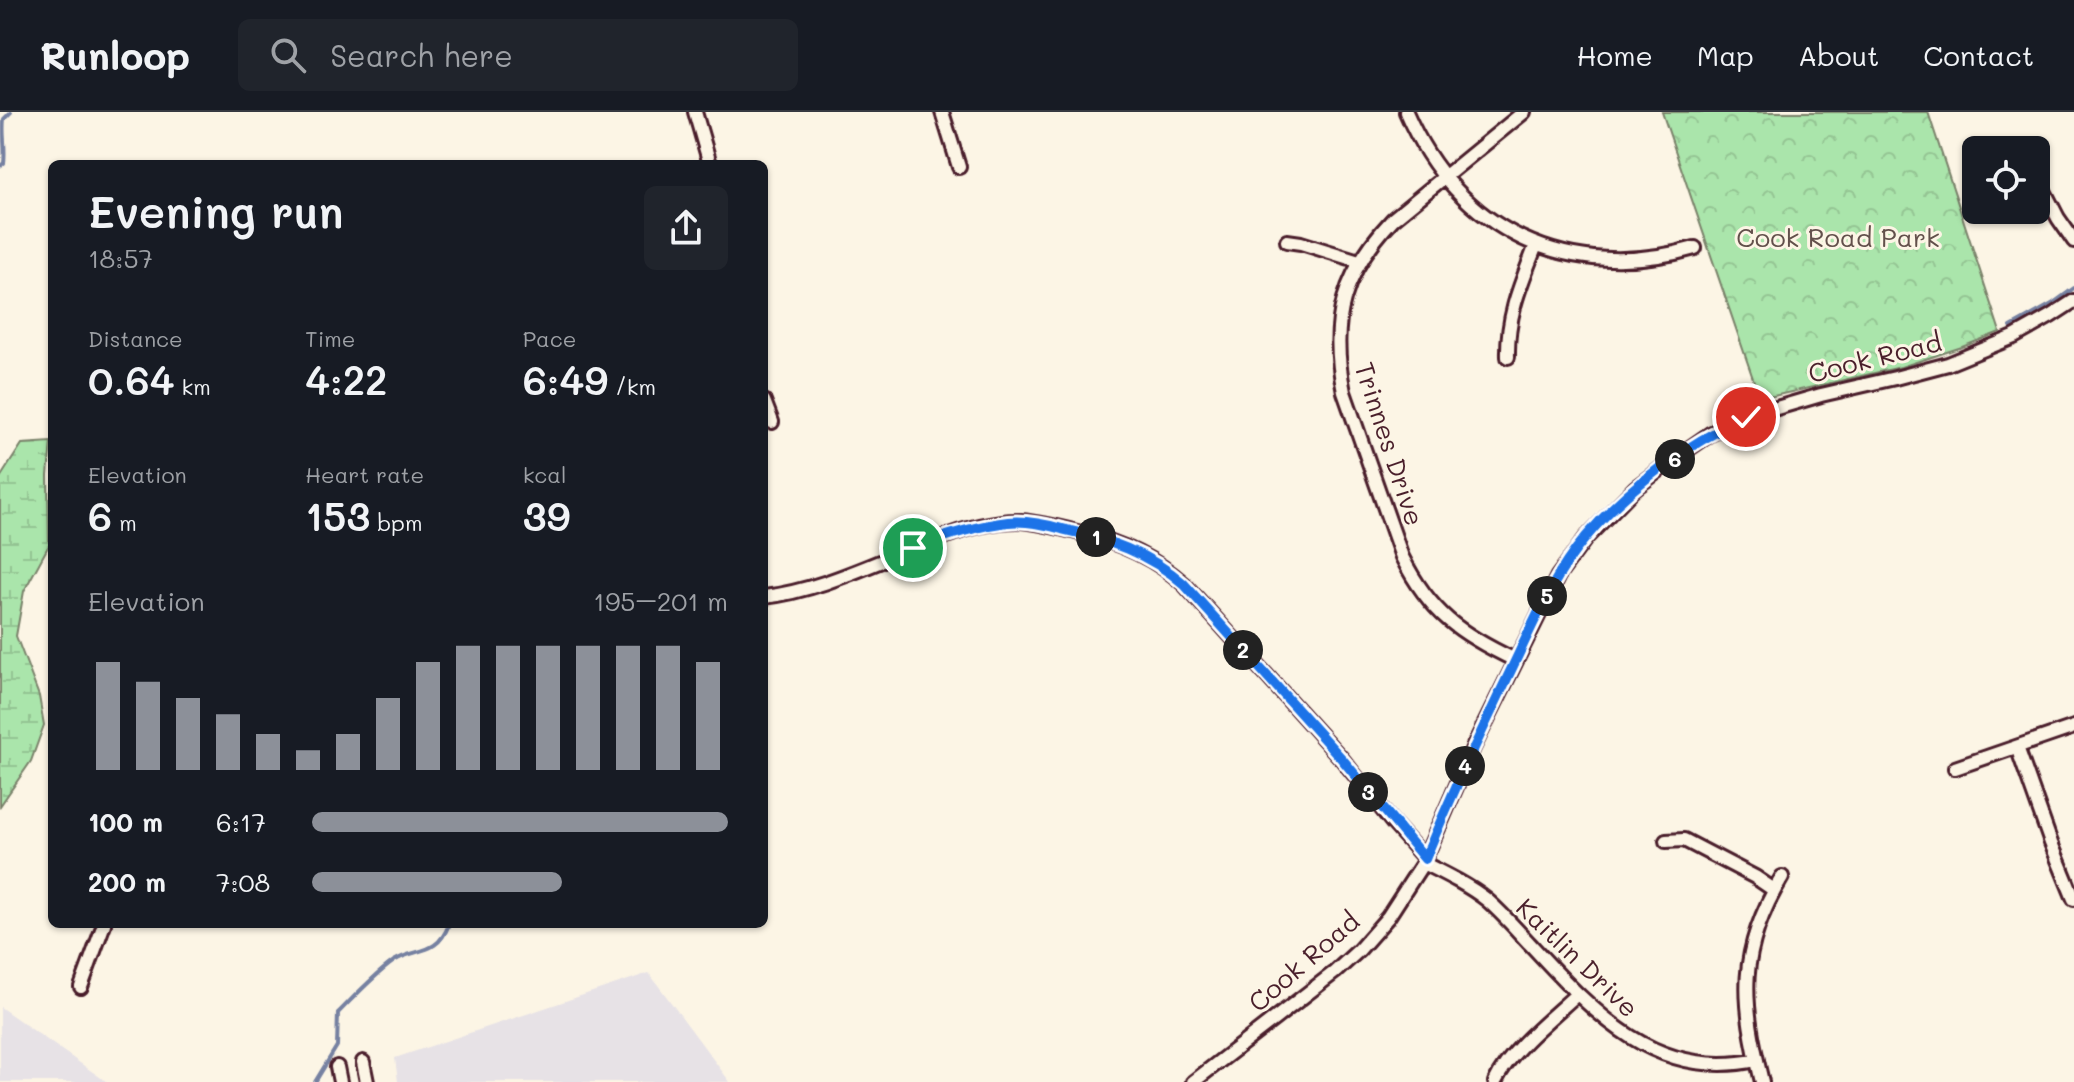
<!DOCTYPE html>
<html lang="en">
<head>
<meta charset="utf-8">
<style>
	:root { --surface:#171b24; --page:#20242c; --text:#f1f3f6; --muted:#9ea1a6; --line:#363941; --accent:#8c9099 }
	body { margin:0; font-family:Mali,sans-serif; background:var(--page); color:var(--text); height:100vh; display:flex; flex-direction:column; font-size:30px; white-space:nowrap }
	* { box-sizing:border-box; margin:0 }
	p { font-size:26px; color:var(--muted) }
	.icon { flex:none; width:44px; height:44px; fill:none; stroke:currentColor; stroke-width:2; stroke-linecap:round; stroke-linejoin:round }
	.map { position:relative; flex:1; overflow:hidden }
	.panel { position:absolute; left:48px; top:48px; width:720px; height:768px; display:flex; flex-direction:column; background:var(--surface); border-radius:12px; box-shadow:0 2px 6px #0004 }
	.panel>* { flex:none }
	.controls { position:absolute; left:1962px; top:24px; display:grid; gap:16px }
	.controls a { display:grid; place-items:center; width:88px; height:88px; border-radius:12px; background:var(--surface); box-shadow:0 2px 6px #0004; font-size:40px }
	.pin { position:absolute; display:grid; place-items:center; width:68px; height:68px; color:#fff; margin:-34px; border:4px solid #fff; border-radius:50%; box-shadow:0 2px 8px #0007 }
	.km { position:absolute; width:40px; height:40px; margin:-20px; border-radius:50%; background:#222; color:#fff; font-size:22px; line-height:40px; text-align:center }
	.round { display:grid; place-items:center; flex:none; width:84px; height:84px; border-radius:12px; background:var(--page) }
	.headline { display:flex; align-items:center; justify-content:space-between; height:136px; padding:0 40px }
	h1 { font-size:44px; font-weight:600; line-height:60px }
	.stats { display:grid; grid-template-columns:repeat(3,1fr); gap:12px; height:136px; padding:8px 40px }
	.stats div { display:grid; align-content:center }
	.stats b { font-size:40px; font-weight:600 }
	.stats small { font-size:22px; font-weight:400 }
	.stats p { font-size:22px }
	.chart { height:224px; padding:16px 40px }
	.chart p { display:flex; justify-content:space-between }
	.chart svg { width:100%; height:144px; margin-top:8px; stroke:var(--accent); stroke-width:6 }
	ul { padding:0 40px; list-style:none; font-size:26px }
	li { display:grid; grid-template-columns:128px 96px 1fr; align-items:center; height:60px }
	li i { height:20px; border-radius:10px; background:var(--accent) }
	header { display:flex; align-items:center; gap:48px; box-sizing:border-box; height:112px; padding:0 40px; background:var(--surface); border-bottom:2px solid var(--line) }
	header strong { font-size:38px }
	nav { display:flex; gap:44px; margin-inline-start:auto; font-size:28px }
	.search { width:560px; height:72px; background:var(--page); display:flex; align-items:center; gap:20px; box-sizing:border-box; padding:0 28px; border-radius:12px; color:var(--muted); font-size:30px }
	.map>svg:first-child { display:block }
	.built { fill:#e7e2e6 }
	.wetland { fill:url(#wetland-marsh); stroke:#7a826b; stroke-width:2 }
	.park { fill:url(#park-crowns); stroke:#7a826b; stroke-width:2 }
	.lines { fill:none; stroke-linecap:round; stroke-linejoin:round }
	.stream { stroke:#7681a1; stroke-width:4 }
	.street-casing { stroke:#4a1f2b; stroke-width:18 }
	.street { stroke:#fcf5e5; stroke-width:12 }
	.route-casing { stroke:#fff; stroke-width:16 }
	.route { stroke:#1a73e8; stroke-width:10 }
	.labels { text-anchor:middle; stroke-width:6; stroke-linejoin:round; paint-order:stroke }
	.park-label { font-size:26px; fill:#62504b; stroke:#fcf5e5 }
	.street-label { font-size:26px; fill:#4a1f2b; stroke:#fcf5e5 }
</style>
</head>
<body>
<header>
<strong>Runloop</strong>
<div class="search"><svg class="icon" aria-label="search" viewBox="0 0 24 24"><circle cx="10" cy="10" r="6"/><path d="M15 15l6 6"/></svg>Search here</div>
<nav><a>Home</a><a>Map</a><a>About</a><a>Contact</a></nav>
</header>
<div class="map">
<svg width="2074" height="970" viewBox="0 0 2074 970">
	<defs>
		<pattern id="wetland-marsh" width="20" height="14" patternUnits="userSpaceOnUse" patternTransform="scale(2)"><rect width="20" height="14" fill="#aae5ab"/><path d="M1 5h8M5 5V1M11 12h8M15 12V8" fill="none" stroke="#94c493"/></pattern>
		<pattern id="park-crowns" width="20" height="18" patternUnits="userSpaceOnUse" patternTransform="scale(2)"><rect width="20" height="18" fill="#aae5ab"/><path d="M2 6a3 3 0 1 1 6 0M12 15a3 3 0 1 1 6 0" fill="none" stroke="#94c493"/></pattern>
	</defs>
	<rect width="100%" height="100%" fill="#fcf5e5"/>
	<filter id="ink" filterUnits="userSpaceOnUse"><feTurbulence type="fractalNoise" baseFrequency=".0125" numOctaves="2"/><feDisplacementMap in="SourceGraphic" scale="16" xChannelSelector="R" yChannelSelector="G"/><feConvolveMatrix kernelMatrix="1 2 1 2 8 2 1 2 1" color-interpolation-filters="sRGB"/></filter>
	<g filter="url(#ink)">
		<path class="built" d="M 649,861 L 730,970 L 398,970 L 395,946 Z
			M 0,895 L 107,970 L 0,970 Z"/>
		<path class="wetland" d="M 51,330 L 48,364 L 49,433 L 24,479 L 16,524 L 39,584 L 44,613 L 31,649 L 0,694 L 0,366 L 22,332 Z"/>
		<path class="park" d="M 1662,0 L 1928,0 L 2000,220 L 1962,235 L 1901,255 L 1760,287 Z"/>
		<g class="lines">
			<path class="stream" d="M 0,54 L 4,51 C 6,36 2,22 4,7 L 11,0
				M 2011,215 L 2052,192 L 2074,176
				M 315,970 L 337,934 L 338,901 C 356,883 373,864 394,849 C 416,835 437,845 449,812"/>
			<defs>
				<path id="street" d="M 695,0 L 710,52
					M 942,0 L 959,55
					M 1406,0 C 1458,120 1569,172 1695,136
					M 2036,63 L 2058,106 L 2074,129
					M 1287,129 L 1301,131 L 1359,149
					M 1508,245 C 1507,202 1521,172 1536,133
					M 764,289 L 772,310
					M 764,485 C 824,478 881,447 938,427 C 964,417 993,408 1021,409 C 1042,411 1061,416 1081,421 C 1119,430 1155,446 1184,472 L 1342,647 L 1392,710 L 1425,747
					M 1515,548 C 1460,522 1430,501 1402,445 L 1344,280 C 1329,209 1343,160 1393,107 L 1524,0
					M 2017,635 L 2051,731 L 2074,787
					M 1955,656 L 2074,615
					M 1666,729 L 1684,728 L 1755,765 L 1774,778
					M 1423,751 C 1445,762 1468,773 1487,788 C 1502,801 1516,817 1530,832 C 1592,899 1655,970 1757,948
					M 81,875 L 104,812
					M 363,950 L 367,970
					M 337,955 L 340,970
					M 1193,970 L 1335,860 L 1359,838 L 1388,805 L 1423,751 L 1473,636 L 1558,464 L 1586,426 L 1635,376 L 1681,342 L 1710,322 L 1746,305 L 1821,283 L 1895,266 L 1948,252 L 2014,225 L 2051,204 L 2074,189
					M 1495,970 C 1510,938 1551,906 1577,882
					M 1762,970 C 1742,888 1737,840 1782,765"/>
			</defs>
			<use href="#street" class="street-casing"/>
			<use href="#street" class="street"/>
		</g>
	</g>
	<g class="lines" filter="url(#ink)">
		<defs>
			<path id="route" d="M 913,436 C 944,424 974,414 1008,410 C 1026,408 1044,412 1062,417 C 1107,427 1149,441 1184,472 L 1342,647 L 1425,747 C 1451,683 1481,620 1511,558 C 1533,512 1553,464 1586,425 C 1628,375 1686,332 1746,305"/>
		</defs>
		<use href="#route" class="route-casing"/>
		<use href="#route" class="route"/>
	</g>
	<g class="labels">
		<g class="park-label">
			<text x="1838" y="135">Cook Road Park</text>
		</g>
		<g class="street-label">
			<text transform="translate(1875 246) rotate(-14)" y="9">Cook Road</text>
			<text transform="translate(1389 332) rotate(72)" y="9">Trinnes Drive</text>
			<text transform="translate(1577 846) rotate(44)" y="9">Kaitlin Drive</text>
			<text transform="translate(1304 850) rotate(-41)" y="9">Cook Road</text>
		</g>
	</g>
</svg>
<div class="controls">
<a><svg class="icon" aria-label="locate" viewBox="0 0 24 24"><circle cx="12" cy="12" r="6"/><path d="M12 2v4M12 18v4M2 12h4M18 12h4"/></svg></a>
</div>
<div class="pin" style="left:913px;top:436px;background:#1e9e55"><svg class="icon" aria-label="arrive" viewBox="0 0 24 24"><path d="M6 21V4h12l-3 4 3 4H6"/></svg></div>
<div class="pin" style="left:1746px;top:305px;background:#d93025"><svg class="icon" aria-label="check" viewBox="0 0 24 24"><path d="M5 12l5 5 9-10"/></svg></div>
<b class="km" style="left:1096px;top:425px">1</b>
<b class="km" style="left:1243px;top:538px">2</b>
<b class="km" style="left:1368px;top:680px">3</b>
<b class="km" style="left:1465px;top:654px">4</b>
<b class="km" style="left:1547px;top:484px">5</b>
<b class="km" style="left:1675px;top:347px">6</b>
<section class="panel">
<div class="headline"><div><h1>Evening run</h1><p>18:57</p></div><a class="round"><svg class="icon" aria-label="share" viewBox="0 0 24 24"><path d="M12 15V3M7 8l5-5 5 5M5 13v7h14v-7"/></svg></a></div>
<div class="stats">
<div><p>Distance</p><b>0.64<small> km</small></b></div>
<div><p>Time</p><b>4:22</b></div>
<div><p>Pace</p><b>6:49<small> /km</small></b></div>
</div>
<div class="stats">
<div><p>Elevation</p><b>6<small> m</small></b></div>
<div><p>Heart rate</p><b>153<small> bpm</small></b></div>
<div><p>kcal</p><b>39</b></div>
</div>
<div class="chart"><p><span>Elevation</span>195–201 m</p>
<svg viewBox="0 0 160 44" preserveAspectRatio="none"><path d="M5 44V11M15 44V17M25 44V22M35 44V27M45 44V33M55 44V38M65 44V33M75 44V22M85 44V11M95 44V6M105 44V6M115 44V6M125 44V6M135 44V6M145 44V6M155 44V11"/></svg>
</div>
<ul>
<li><b>100 m</b>6:17<i style="width:100%"></i></li>
<li><b>200 m</b>7:08<i style="width:60%"></i></li>
</ul>
</section>
</div>
</body>
</html>
